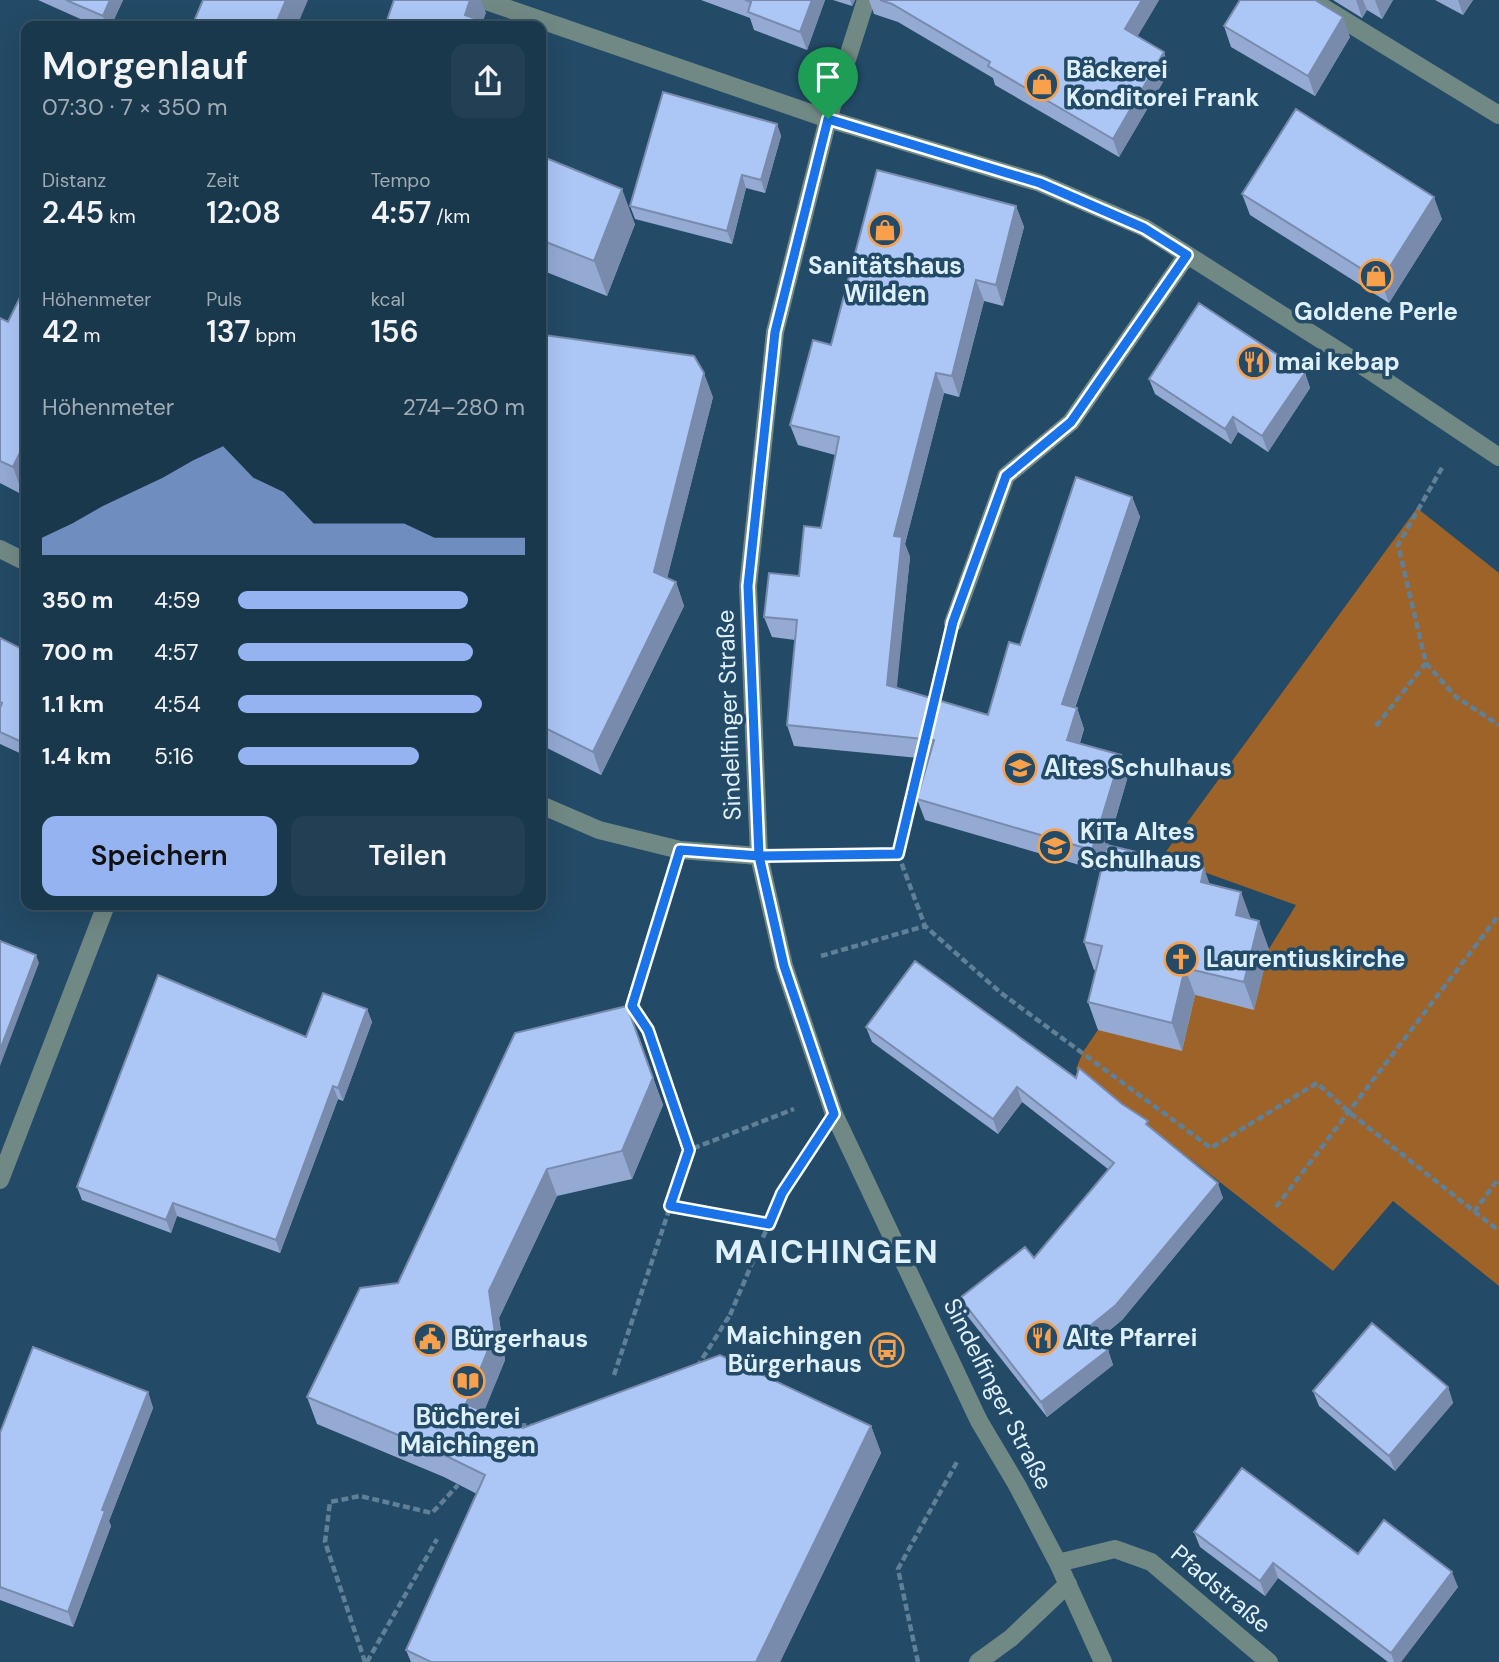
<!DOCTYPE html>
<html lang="de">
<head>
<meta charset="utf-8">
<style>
	:root { --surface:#1a384c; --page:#233f53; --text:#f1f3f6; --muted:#9facb5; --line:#385264; --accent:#95b2f1 }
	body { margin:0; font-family:"DM Sans",sans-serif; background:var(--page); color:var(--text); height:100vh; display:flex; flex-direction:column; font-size:26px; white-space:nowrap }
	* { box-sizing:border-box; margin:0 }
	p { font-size:23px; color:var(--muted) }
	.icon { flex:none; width:38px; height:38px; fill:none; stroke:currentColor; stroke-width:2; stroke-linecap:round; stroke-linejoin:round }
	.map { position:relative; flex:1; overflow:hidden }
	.side { position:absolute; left:21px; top:21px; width:525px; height:889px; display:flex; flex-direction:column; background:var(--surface); border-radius:14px; box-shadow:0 7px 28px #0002,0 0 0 2px var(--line) }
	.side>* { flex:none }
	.pin { position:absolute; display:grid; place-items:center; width:60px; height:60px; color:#fff; margin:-72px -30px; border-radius:50% 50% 50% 0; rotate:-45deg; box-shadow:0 0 7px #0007 }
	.pin .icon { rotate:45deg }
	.round { display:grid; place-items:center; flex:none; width:74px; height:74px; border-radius:14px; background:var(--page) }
	.head { display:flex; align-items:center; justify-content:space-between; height:119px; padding:0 21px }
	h1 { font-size:38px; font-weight:600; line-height:52px }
	.metrics { display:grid; grid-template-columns:repeat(3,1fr); gap:10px; height:119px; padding:7px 21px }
	.metrics div { display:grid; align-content:center }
	.metrics b { font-size:30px; font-weight:600 }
	.metrics small { font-size:19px; font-weight:400 }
	.metrics p { font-size:19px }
	.chart { height:196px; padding:14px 21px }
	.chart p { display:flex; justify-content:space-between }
	.chart svg { width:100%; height:126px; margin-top:7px; fill:var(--accent); opacity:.7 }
	.primary-button { display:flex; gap:14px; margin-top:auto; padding:14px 21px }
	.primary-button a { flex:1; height:80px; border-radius:14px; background:var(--accent); color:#111; font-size:28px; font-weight:600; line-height:80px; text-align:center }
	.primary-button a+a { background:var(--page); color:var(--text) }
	ul { padding:0 21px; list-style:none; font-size:23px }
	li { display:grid; grid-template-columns:112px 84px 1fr; align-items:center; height:52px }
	li i { height:18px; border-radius:9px; background:var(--accent) }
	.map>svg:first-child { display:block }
	.green { fill:#9d6329 }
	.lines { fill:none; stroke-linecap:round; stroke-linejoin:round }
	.path { stroke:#608097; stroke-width:4.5; stroke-dasharray:7 3.5; stroke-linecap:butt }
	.minor { stroke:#718984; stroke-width:18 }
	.path-bridge { stroke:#608097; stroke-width:4.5; stroke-dasharray:7 3.5; stroke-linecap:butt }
	.wall { fill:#94aad3 }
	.shaded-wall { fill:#788bac }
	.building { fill:#acc6f5; stroke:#788bac; stroke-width:2 }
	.route-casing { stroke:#fff; stroke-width:14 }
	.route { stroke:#1a73e8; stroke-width:9 }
	.labels { text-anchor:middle; stroke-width:7; stroke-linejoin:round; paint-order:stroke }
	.poi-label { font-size:24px; font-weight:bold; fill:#dff0fd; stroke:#234a66; text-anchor:start }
	.street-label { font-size:24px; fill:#dff0fd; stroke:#234a66 }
	.district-label { font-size:32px; font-weight:bold; letter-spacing:2px; fill:#dff0fd; stroke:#234a66 }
</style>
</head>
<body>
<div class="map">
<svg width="1499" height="1662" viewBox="0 0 1499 1662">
	<rect width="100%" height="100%" fill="#234a66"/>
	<path class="green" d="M 1417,508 L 1499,573 L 1499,1286 L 1393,1201 L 1333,1271 L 1076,1069 L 1083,1052 L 1098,1030 L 1195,995 L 1254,1009 L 1269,949 L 1296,905 L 1162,857 Z"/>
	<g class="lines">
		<path class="path" d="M 1426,663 L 1456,697 L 1499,725
			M 934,702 L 944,659
			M 1376,726 L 1426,663 L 1398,545 L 1443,466
			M 898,854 L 925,926 L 1001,993 L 1211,1148 L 1317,1083 L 1350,1113 L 1499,1231
			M 799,855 L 898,854 L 922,755
			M 669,885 L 632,1006 L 648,1030 L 689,1150
			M 821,956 L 925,926
			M 670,1206 L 769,1224
			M 1276,1207 L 1499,915
			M 1474,1212 L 1499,1178
			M 730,1315 L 782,1193 L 810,1150
			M 614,1375 L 689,1150 L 794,1109
			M 365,1662 L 325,1542 L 330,1502 L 360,1496 L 432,1513 L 458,1485
			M 367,1662 L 437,1539
			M 918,1662 L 898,1569 L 958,1460"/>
		<path class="minor" d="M 483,0 L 828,119 L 1040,183 L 1145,228 L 1372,372 L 1499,457
			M 866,0 L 828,119 L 775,332 L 748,586 L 759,856 L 784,966 L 834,1114 L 979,1421 L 1017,1485 L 1058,1563 L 1103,1662
			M 1311,0 L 1499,115
			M 0,549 L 26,562
			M 953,623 L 1006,476 L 1071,422 L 1187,255
			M 541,805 L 599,830 L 680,850 L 759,856
			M 0,1180 L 106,905
			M 1058,1563 L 1115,1549 L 1151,1562 L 1269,1662
			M 978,1662 L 1011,1638 L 1068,1584"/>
		<path class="path-bridge" d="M 697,1367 L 730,1315
			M 509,1424 L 532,1426"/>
	</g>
	<path class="wall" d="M 38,0 L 123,0 L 111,26 L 96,26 Z
		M 701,0 L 825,0 L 807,50 L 754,30 L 750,18 Z
		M 833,0 L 855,0 L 852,6 Z
		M 869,0 L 1159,0 L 1137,37 L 1170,70 L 1119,157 L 995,85 L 993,78 L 898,22 L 874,14 Z
		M 1333,0 L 1393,0 L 1382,19 L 1367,10 L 1362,18 Z
		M 1435,0 L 1473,0 L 1463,15 Z
		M 1224,26 L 1350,37 L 1315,96 L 1231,47 Z
		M 777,124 L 781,136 L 765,193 L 746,188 L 732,244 L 635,219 L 630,206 Z
		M 541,156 L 635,224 L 607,296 L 541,270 Z
		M 1242,194 L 1442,219 L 1389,303 L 1250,215 Z
		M 1016,206 L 1024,227 L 1003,306 L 984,301 L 959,397 L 944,393 L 905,544 L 910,557 L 896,688 L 988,715 L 1020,645 L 1132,497 L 1140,517 L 1075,708 L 1077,708 L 1084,729 L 1080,743 L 1128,776 L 1108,845 L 1210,884 L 1251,919 L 1269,949 L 1254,1010 L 1195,995 L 1182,1051 L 1098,1030 L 1088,1002 L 1096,970 L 1094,970 L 1084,942 L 1106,849 L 1100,871 L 925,820 L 917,799 L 929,759 L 794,746 L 787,725 L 795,640 L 772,637 L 764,617 L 799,576 L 821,528 L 835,455 L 798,445 L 790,425 L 831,345 Z
		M 26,285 L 26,489 L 23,495 L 0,483 L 0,318 L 8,322 Z
		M 541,343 L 713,397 L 667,578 L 676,582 L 684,606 L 601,775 L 541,745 Z
		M 1305,373 L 1310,388 L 1268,452 L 1238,432 L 1231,444 L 1155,394 L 1149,379 Z
		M 0,638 L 26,651 L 26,756 L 0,744 Z
		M 627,1006 L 663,1105 L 632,1179 L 557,1196 L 499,1318 L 505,1360 L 484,1411 L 523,1428 L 871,1426 L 881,1453 L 780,1662 L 411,1662 L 406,1650 L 477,1494 L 444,1477 L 317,1424 L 307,1397 L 398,1283 Z
		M 367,1009 L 372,1022 L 343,1101 L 338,1099 L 280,1253 L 177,1216 L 171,1233 L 82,1200 L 77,1187 L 306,1037 Z
		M 866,1027 L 1076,1078 L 1151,1128 L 1223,1198 L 1122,1320 L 1099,1339 L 1108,1350 L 1113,1365 L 1047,1417 L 965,1313 L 960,1298 L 1034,1258 L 1108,1169 L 1022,1102 L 998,1134 L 872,1042 Z
		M 1448,1387 L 1453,1403 L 1395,1471 L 1319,1406 L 1313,1391 Z
		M 148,1392 L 153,1408 L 109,1521 L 111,1526 L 73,1627 L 0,1600 L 0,1433 Z
		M 1194,1532 L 1358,1554 L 1458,1587 L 1401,1662 L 1388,1662 L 1278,1578 L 1265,1596 L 1200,1547 Z"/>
	<path class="shaded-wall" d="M 110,0 L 123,0 L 111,26 L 106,26 L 103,16 Z
		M 286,0 L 308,0 L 297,26 L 275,26 Z
		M 470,0 L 481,0 L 486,13 L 481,26 L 465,15 Z
		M 812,0 L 825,0 L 807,50 L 800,32 Z
		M 850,0 L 855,0 L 852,6 Z
		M 1142,0 L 1159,0 L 1131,47 L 1125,29 Z
		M 1356,0 L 1363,0 L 1367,10 L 1362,18 Z
		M 1375,0 L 1393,0 L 1382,19 Z
		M 1458,0 L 1473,0 L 1463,15 Z
		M 1343,17 L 1350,37 L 1315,96 L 1308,76 Z
		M 1164,52 L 1170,70 L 1119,157 L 1113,139 Z
		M 777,124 L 781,136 L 765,193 L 761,180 Z
		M 742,175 L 746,188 L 732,244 L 727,231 Z
		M 622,189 L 635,224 L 607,296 L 594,261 Z
		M 1434,197 L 1442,219 L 1389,303 L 1381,281 Z
		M 1016,206 L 1024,227 L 1003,306 L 996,285 Z
		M 976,280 L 984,301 L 959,397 L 952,376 Z
		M 704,373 L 713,397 L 663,595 L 654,572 Z
		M 936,373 L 944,393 L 905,544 L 910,557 L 895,706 L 887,685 L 894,536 Z
		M 1305,373 L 1310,388 L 1268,452 L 1262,436 Z
		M 1233,417 L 1238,432 L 1231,444 L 1225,429 Z
		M 26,440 L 26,489 L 23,495 L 13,467 Z
		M 1132,497 L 1140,517 L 1069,724 L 1062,704 Z
		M 676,582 L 684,606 L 601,775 L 593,752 Z
		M 1077,708 L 1084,729 L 1074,760 L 1067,740 Z
		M 1121,755 L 1128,776 L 1100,871 L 1092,850 Z
		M 1204,868 L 1214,896 L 1201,882 Z
		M 1241,892 L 1251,919 L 1236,915 Z
		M 1259,921 L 1269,949 L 1254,1010 L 1244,982 Z
		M 36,955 L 39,963 L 0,1066 L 0,1050 Z
		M 1185,968 L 1195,995 L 1182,1051 L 1172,1023 Z
		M 367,1009 L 372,1022 L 343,1101 L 338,1088 Z
		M 653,1078 L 663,1105 L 632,1179 L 622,1151 Z
		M 333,1086 L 338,1099 L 280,1253 L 276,1240 Z
		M 1017,1087 L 1022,1102 L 998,1134 L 993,1119 Z
		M 547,1169 L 557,1196 L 499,1318 L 505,1360 L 476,1431 L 466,1404 L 489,1291 Z
		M 1218,1183 L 1223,1198 L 1122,1320 L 1095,1342 L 1089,1327 Z
		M 173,1203 L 177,1216 L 171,1233 L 166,1220 Z
		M 1108,1350 L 1113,1365 L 1047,1417 L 1041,1402 Z
		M 1448,1387 L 1453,1403 L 1395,1471 L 1389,1456 Z
		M 148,1392 L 153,1408 L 109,1521 L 111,1526 L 73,1627 L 68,1612 L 102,1510 Z
		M 871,1426 L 881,1453 L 780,1662 L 756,1662 Z
		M 1273,1563 L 1278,1578 L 1265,1596 L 1260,1581 Z
		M 1452,1572 L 1458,1587 L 1401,1662 L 1394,1662 L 1391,1653 Z"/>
	<path class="building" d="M 66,0 L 110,0 L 103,16 Z
		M 203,0 L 286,0 L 275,26 L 192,26 Z
		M 394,0 L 470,0 L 465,15 L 498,26 L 385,26 Z
		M 745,0 L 812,0 L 800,32 L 748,12 L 751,2 Z
		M 880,0 L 1142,0 L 1125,29 L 1164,52 L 1113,139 L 988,66 L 990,62 L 892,4 Z
		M 1240,0 L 1315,0 L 1343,17 L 1308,76 L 1224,26 Z
		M 663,92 L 777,124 L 761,180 L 742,175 L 727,231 L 630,206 Z
		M 1296,109 L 1434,197 L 1381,281 L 1242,194 Z
		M 541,156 L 622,189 L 594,261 L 541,240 Z
		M 877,170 L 1016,206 L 996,285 L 976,280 L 952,376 L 936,373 L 894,536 L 902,537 L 887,685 L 988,715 L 1009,642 L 1020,645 L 1076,477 L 1132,497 L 1062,704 L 1077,708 L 1067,740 L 1121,755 L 1092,850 L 917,799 L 934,740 L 787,725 L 797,620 L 764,617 L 769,573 L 799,576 L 804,526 L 821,528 L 839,437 L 790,425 L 813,340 L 831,345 Z
		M 26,285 L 26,440 L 13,467 L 0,461 L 0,318 L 8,322 Z
		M 1199,303 L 1305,373 L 1262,436 L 1233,417 L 1225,429 L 1149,379 Z
		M 544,335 L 694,356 L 704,373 L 654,572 L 676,582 L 593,752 L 541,726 L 541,343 Z
		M 0,638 L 26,651 L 26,744 L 0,732 L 0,708 L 2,703 L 0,702 Z
		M 1107,845 L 1204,868 L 1201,882 L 1241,892 L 1236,915 L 1259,921 L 1244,982 L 1185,968 L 1172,1023 L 1088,1002 L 1102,946 L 1084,942 Z
		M 0,941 L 36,955 L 0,1050 Z
		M 915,961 L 1076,1078 L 1079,1068 L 1122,1104 L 1148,1121 L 1146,1124 L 1218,1183 L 1116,1305 L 1089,1327 L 1108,1350 L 1041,1402 L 960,1298 L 1025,1247 L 1034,1258 L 1114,1163 L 1017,1087 L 993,1119 L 866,1027 Z
		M 158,975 L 306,1037 L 323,993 L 367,1009 L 338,1088 L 333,1086 L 276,1240 L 173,1203 L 166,1220 L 77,1187 Z
		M 627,1006 L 653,1078 L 622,1151 L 547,1169 L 489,1291 L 495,1333 L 466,1404 L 523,1428 L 720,1355 L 871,1426 L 756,1662 L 431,1662 L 406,1650 L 485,1475 L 434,1450 L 307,1397 L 360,1288 L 398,1283 L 515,1033 Z
		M 1372,1323 L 1448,1387 L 1389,1456 L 1313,1391 Z
		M 33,1347 L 148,1392 L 102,1510 L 105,1511 L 68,1612 L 0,1587 L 0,1433 Z
		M 1242,1468 L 1358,1554 L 1384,1520 L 1452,1572 L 1391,1653 L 1273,1563 L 1260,1581 L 1194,1532 Z"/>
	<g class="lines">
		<defs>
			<path id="route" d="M 828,119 L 775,332 L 748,586 L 759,856 L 784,966 L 834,1114 L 782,1193 L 769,1224 L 670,1206 L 689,1150 L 648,1030 L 632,1006 L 680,850 L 759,856 L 898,854 L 953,622 L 1006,476 L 1071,422 L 1187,255 L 1144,228 L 1040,183 L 828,119"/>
		</defs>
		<use href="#route" class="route-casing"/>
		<use href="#route" class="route"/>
	</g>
	<defs>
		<symbol id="shop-ring" viewBox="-11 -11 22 22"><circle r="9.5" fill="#234a66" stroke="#f8a04b" stroke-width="1.5"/><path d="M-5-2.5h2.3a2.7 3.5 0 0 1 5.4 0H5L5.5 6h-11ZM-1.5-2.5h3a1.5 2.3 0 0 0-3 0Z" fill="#f8a04b"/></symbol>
		<symbol id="restaurant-ring" viewBox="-11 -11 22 22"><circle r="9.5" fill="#234a66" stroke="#f8a04b" stroke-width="1.5"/><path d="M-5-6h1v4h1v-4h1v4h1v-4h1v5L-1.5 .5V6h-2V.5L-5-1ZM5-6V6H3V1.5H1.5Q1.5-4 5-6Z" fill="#f8a04b"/></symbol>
		<symbol id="school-ring" viewBox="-11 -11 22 22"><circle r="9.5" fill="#234a66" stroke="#f8a04b" stroke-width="1.5"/><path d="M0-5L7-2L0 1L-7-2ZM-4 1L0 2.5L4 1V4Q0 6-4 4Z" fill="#f8a04b"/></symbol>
		<symbol id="church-ring" viewBox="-11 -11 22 22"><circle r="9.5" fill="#234a66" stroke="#f8a04b" stroke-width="1.5"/><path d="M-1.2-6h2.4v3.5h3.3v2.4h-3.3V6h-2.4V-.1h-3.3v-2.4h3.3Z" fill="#f8a04b"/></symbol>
		<symbol id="civic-ring" viewBox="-11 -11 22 22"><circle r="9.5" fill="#234a66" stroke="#f8a04b" stroke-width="1.5"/><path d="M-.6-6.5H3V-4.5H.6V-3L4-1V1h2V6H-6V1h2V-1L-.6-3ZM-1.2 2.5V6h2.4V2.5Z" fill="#f8a04b"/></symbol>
		<symbol id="bus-ring" viewBox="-11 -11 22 22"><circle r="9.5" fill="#234a66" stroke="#f8a04b" stroke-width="1.5"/><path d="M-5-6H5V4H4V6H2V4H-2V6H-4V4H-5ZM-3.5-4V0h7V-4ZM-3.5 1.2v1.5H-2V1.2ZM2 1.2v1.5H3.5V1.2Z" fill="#f8a04b"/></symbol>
		<symbol id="library-ring" viewBox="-11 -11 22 22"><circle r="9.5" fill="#234a66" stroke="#f8a04b" stroke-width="1.5"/><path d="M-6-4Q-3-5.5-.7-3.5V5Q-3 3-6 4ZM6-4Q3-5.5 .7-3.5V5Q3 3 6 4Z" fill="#f8a04b"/></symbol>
	</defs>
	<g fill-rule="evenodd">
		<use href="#shop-ring" x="1023" y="65" width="38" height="38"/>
		<use href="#shop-ring" x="866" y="211" width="38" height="38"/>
		<use href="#shop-ring" x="1357" y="257" width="38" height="38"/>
		<use href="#restaurant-ring" x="1235" y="343" width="38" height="38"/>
		<use href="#school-ring" x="1001" y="749" width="38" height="38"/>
		<use href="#school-ring" x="1036" y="827" width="38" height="38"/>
		<use href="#church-ring" x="1162" y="940" width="38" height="38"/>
		<use href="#restaurant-ring" x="1023" y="1319" width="38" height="38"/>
		<use href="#civic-ring" x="411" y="1320" width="38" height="38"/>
		<use href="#bus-ring" x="868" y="1331" width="38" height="38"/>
		<use href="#library-ring" x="449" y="1362" width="38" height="38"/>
	</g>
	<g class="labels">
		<g class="poi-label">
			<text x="1066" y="78">Bäckerei<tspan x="1066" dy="28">Konditorei Frank</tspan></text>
			<text x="885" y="274" text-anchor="middle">Sanitätshaus<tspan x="885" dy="28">Wilden</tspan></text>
			<text x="1376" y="320" text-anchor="middle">Goldene Perle</text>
			<text x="1278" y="370">mai kebap</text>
			<text x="1044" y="776">Altes Schulhaus</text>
			<text x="1080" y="840">KiTa Altes<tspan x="1080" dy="28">Schulhaus</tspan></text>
			<text x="1206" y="967">Laurentiuskirche</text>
			<text x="862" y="1344" text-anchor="end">Maichingen<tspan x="862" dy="28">Bürgerhaus</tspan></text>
			<text x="1066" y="1346">Alte Pfarrei</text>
			<text x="454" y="1347">Bürgerhaus</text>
			<text x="468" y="1425" text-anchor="middle">Bücherei<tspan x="468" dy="28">Maichingen</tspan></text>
		</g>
		<g class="street-label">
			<text transform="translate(729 715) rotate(-92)" y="8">Sindelfinger Straße</text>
			<text transform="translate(998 1394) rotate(63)" y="8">Sindelfinger Straße</text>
			<text transform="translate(1221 1589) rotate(40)" y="8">Pfadstraße</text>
		</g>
		<g class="district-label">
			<text x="827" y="1263">MAICHINGEN</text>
		</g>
	</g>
</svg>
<div class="pin" style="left:828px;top:119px;background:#1e9e55"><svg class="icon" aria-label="arrive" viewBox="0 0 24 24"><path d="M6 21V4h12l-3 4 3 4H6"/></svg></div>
<section class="side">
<div class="head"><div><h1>Morgenlauf</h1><p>07:30 · 7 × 350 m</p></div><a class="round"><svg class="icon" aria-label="share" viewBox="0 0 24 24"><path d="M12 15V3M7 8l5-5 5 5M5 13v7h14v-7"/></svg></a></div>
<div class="metrics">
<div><p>Distanz</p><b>2.45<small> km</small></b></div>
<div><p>Zeit</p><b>12:08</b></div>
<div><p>Tempo</p><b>4:57<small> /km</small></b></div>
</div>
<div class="metrics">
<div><p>Höhenmeter</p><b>42<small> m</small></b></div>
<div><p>Puls</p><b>137<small> bpm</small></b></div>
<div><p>kcal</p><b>156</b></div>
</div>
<div class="chart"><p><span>Höhenmeter</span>274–280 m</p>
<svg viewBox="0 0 160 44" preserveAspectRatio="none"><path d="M0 44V38L10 33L20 27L30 22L40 17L50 11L60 6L70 17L80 22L90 33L100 33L110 33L120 33L130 38L140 38L150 38L160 38V44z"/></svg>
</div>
<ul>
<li><b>350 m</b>4:59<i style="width:80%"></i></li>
<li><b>700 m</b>4:57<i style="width:82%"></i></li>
<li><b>1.1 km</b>4:54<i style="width:85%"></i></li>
<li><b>1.4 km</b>5:16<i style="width:63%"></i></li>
</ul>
<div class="primary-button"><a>Speichern</a><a>Teilen</a></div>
</section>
</div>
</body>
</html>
